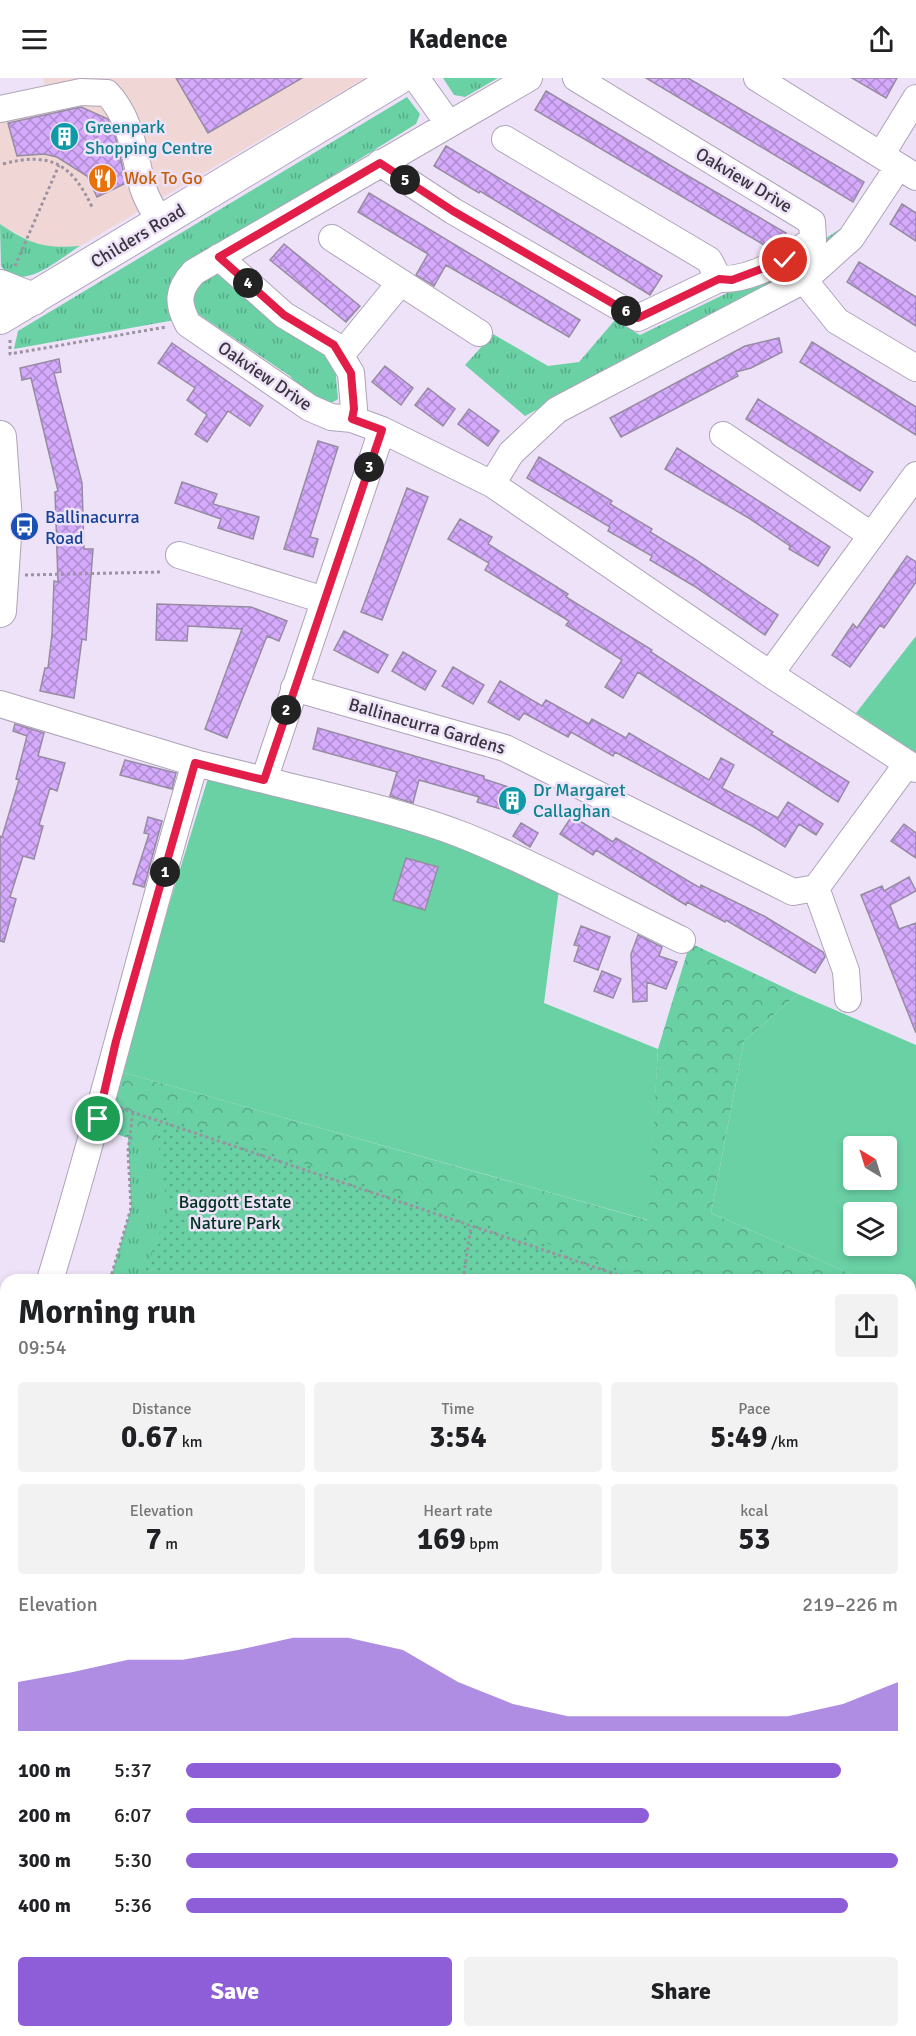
<!DOCTYPE html>
<html lang="en">
<head>
<meta charset="utf-8">
<style>
	:root { --surface:#fff; --page:#f2f2f2; --text:#202124; --muted:#757577; --accent:#8d5ed7 }
	body { margin:0; font-family:Signika,sans-serif; background:var(--page); color:var(--text); height:100vh; display:flex; flex-direction:column; font-size:22px; white-space:nowrap }
	* { box-sizing:border-box; margin:0 }
	p { font-size:20px; color:var(--muted) }
	.icon { flex:none; width:33px; height:33px; fill:none; stroke:currentColor; stroke-width:2; stroke-linecap:round; stroke-linejoin:round }
	.map { position:relative; flex:1; overflow:hidden }
	.side { position:absolute; left:0px; top:1196px; width:916px; height:764px; display:flex; flex-direction:column; background:var(--surface); border-radius:18px 18px 0 0; box-shadow:0 3px 9px #0003 }
	.side>* { flex:none }
	.needle { width:39px; rotate:322deg }
	.tools { position:absolute; left:843px; top:1058px; display:grid; gap:12px }
	.tools a { display:grid; place-items:center; width:54px; height:54px; border-radius:6px; background:var(--surface); box-shadow:0 3px 9px #0003; font-size:30px }
	.pin { position:absolute; display:grid; place-items:center; width:51px; height:51px; color:#fff; margin:-26px; border:3px solid #fff; border-radius:50%; box-shadow:0 2px 6px #0007 }
	.km { position:absolute; width:30px; height:30px; margin:-15px; border-radius:50%; background:#222; color:#fff; font-size:16px; line-height:30px; text-align:center }
	.round { display:grid; place-items:center; flex:none; width:63px; height:63px; border-radius:6px; background:var(--page) }
	.summary { display:flex; align-items:center; justify-content:space-between; height:102px; padding:0 18px }
	h1 { font-size:33px; font-weight:700; line-height:45px }
	.figures { display:grid; grid-template-columns:repeat(3,1fr); gap:9px; height:102px; padding:6px 18px }
	.figures div { display:grid; align-content:center; border-radius:6px; background:var(--page); text-align:center }
	.figures b { font-size:30px; font-weight:700 }
	.figures small { font-size:16px; font-weight:400 }
	.figures p { font-size:16px }
	.chart { height:168px; padding:12px 18px }
	.chart p { display:flex; justify-content:space-between }
	.chart svg { width:100%; height:108px; margin-top:6px; fill:var(--accent); opacity:.7 }
	.button { display:flex; gap:12px; margin-top:auto; padding:12px 18px }
	.button a { flex:1; height:69px; border-radius:6px; background:var(--accent); color:#fff; font-size:24px; font-weight:700; line-height:69px; text-align:center }
	.button a+a { background:var(--page); color:var(--text) }
	ul { padding:0 18px; list-style:none; font-size:20px }
	li { display:grid; grid-template-columns:96px 72px 1fr; align-items:center; height:45px }
	li i { height:15px; border-radius:8px; background:var(--accent) }
	header { display:flex; justify-content:space-between; align-items:center; height:78px; padding:0 18px; background:var(--surface); font-size:27px; font-weight:700 }
	.map>svg:first-child { display:block }
	.commercial { fill:#f1d6d6 }
	.grass { fill:url(#grass-tufts) }
	.forest { fill:url(#forest-crowns) }
	.park { fill:url(#park-dots) }
	.pitch { fill:#6ad1a5; fill-rule:evenodd }
	.building { fill:url(#building-cross-hatch); stroke:#968ca1; stroke-width:1.5 }
	.lines { fill:none; stroke-linecap:round; stroke-linejoin:round }
	.minor-casing { stroke:#aea3b8; stroke-width:28 }
	.major-casing { stroke:#aea3b8; stroke-width:34 }
	.highway-casing { stroke:#aea3b8; stroke-width:36 }
	.path { stroke:#9b92a2; stroke-width:3; stroke-dasharray:3 3; stroke-linecap:butt }
	.minor { stroke:#fff; stroke-width:26 }
	.major { stroke:#fff; stroke-width:32 }
	.highway { stroke:#fff; stroke-width:33 }
	.route-casing { stroke:#fff; stroke-width:12 }
	.route { stroke:#e11d48; stroke-width:8 }
	.labels { text-anchor:middle; stroke-width:5; stroke-linejoin:round; paint-order:stroke }
	.culture-label { font-size:18px; fill:#0d838f; stroke:#eee2f8; text-anchor:start }
	.food-label { font-size:18px; fill:#c56008; stroke:#eee2f8; text-anchor:start }
	.street-label { font-size:18px; fill:#3a353e; stroke:#eee2f8 }
	.transit-label { font-size:18px; fill:#164399; stroke:#eee2f8; text-anchor:start }
	.park-label { font-size:18px; fill:#003321; stroke:#eee2f8 }
</style>
</head>
<body>
<header><svg class="icon" aria-label="menu" viewBox="0 0 24 24"><path d="M4 6h16M4 12h16M4 18h16"/></svg>Kadence<svg class="icon" aria-label="share" viewBox="0 0 24 24"><path d="M12 15V3M7 8l5-5 5 5M5 13v7h14v-7"/></svg></header>
<div class="map">
<svg width="916" height="1958" viewBox="0 0 916 1958">
	<defs>
		<pattern id="grass-tufts" width="24" height="20" patternUnits="userSpaceOnUse" patternTransform="scale(1.5)"><rect width="24" height="20" fill="#6ad1a5"/><path d="M3 7l-1-3M5 7V3M7 7l1-3M15 17l-1-3M17 17v-4M19 17l1-3" fill="none" stroke="#58aa88"/></pattern>
		<pattern id="forest-crowns" width="20" height="18" patternUnits="userSpaceOnUse" patternTransform="scale(1.5)"><rect width="20" height="18" fill="#6ad1a5"/><path d="M2 6a3 3 0 1 1 6 0M12 15a3 3 0 1 1 6 0" fill="none" stroke="#58aa88"/></pattern>
		<pattern id="park-dots" width="8" height="8" patternUnits="userSpaceOnUse" patternTransform="scale(1.5)"><rect width="8" height="8" fill="#6ad1a5"/><path d="M2 2h.1M6 6h.1" fill="none" stroke="#58aa88" stroke-width="1.8" stroke-linecap="round"/></pattern>
		<pattern id="building-cross-hatch" width="8" height="8" patternUnits="userSpaceOnUse" patternTransform="scale(1.5)"><rect width="8" height="8" fill="#d5aafd"/><path d="M0 0l8 8M0 8l8-8" fill="none" stroke="#ae8bce"/></pattern>
	</defs>
	<rect width="100%" height="100%" fill="#eee2f8"/>
	<path class="commercial" d="M 43,0 L 365,0 L 80,168 L 57,170 L 37,167 L 0,146 L 0,25 L 47,15 Z"/>
	<path class="grass" d="M 443,0 L 498,0 L 465,19 L 454,17 Z
		M 407,19 L 420,36 L 416,46 L 183,191 C 170,210 165,220 175,242 L 14,271 L 18,253 Z
		M 0,146 C 30,166 44,171 80,168 C 60,180 21,217 1,188 Z
		M 843,149 L 848,152 L 799,190 L 525,338 L 465,287 L 493,256 L 548,288 L 579,284 L 615,242 L 640,257 L 785,187 Z
		M 218,193 L 330,279 L 335,287 L 338,321 L 330,326 L 310,320 L 290,298 L 189,230 L 190,210 Z
		M 128,1059 L 402,1154 L 210,1201 L 110,1202 L 131,1130 Z
		M 6,1457 L 6,1559 L 0,1557 L 0,1474 Z
		M 916,1858 L 916,1958 L 443,1958 L 453,1953 L 910,1953 L 911,1861 Z"/>
	<path class="forest" d="M 690,865 L 798,916 L 744,963 L 711,1135 L 863,1201 L 391,1201 L 401,1154 L 99,1050 L 118,993 L 647,1142 L 658,971 Z
		M 916,1781 L 916,1858 L 911,1861 L 911,1794 Z"/>
	<path class="park" d="M 154,1036 L 655,1201 L 142,1201 L 168,1133 Z
		M 911,1286 L 916,1287 L 916,1554 L 911,1557 Z
		M 6,1573 L 6,1953 L 226,1953 L 217,1958 L 0,1958 L 0,1590 Z"/>
	<path class="pitch" d="M 916,558 L 916,676 L 856,635 Z
		M 209,697 L 410,747 L 559,811 L 544,925 L 658,971 L 648,1142 L 118,993 Z
		M 798,916 L 916,967 L 916,1224 L 911,1222 L 910,1202 L 863,1201 L 711,1135 L 744,963 ZM 854,1068 L 886,1068 L 886,1101 L 854,1101 ZM 854,1134 L 886,1134 L 886,1167 L 854,1167 Z"/>
	<path class="building" d="M 176,0 L 302,0 L 208,55 Z
		M 646,0 L 688,0 L 864,104 L 853,124 Z
		M 852,0 L 897,0 L 886,20 Z
		M 546,13 L 683,95 L 786,155 L 780,166 L 771,171 L 535,32 Z
		M 81,29 L 108,41 L 117,64 L 126,105 L 97,119 L 87,98 L 57,79 L 44,76 L 17,78 L 8,45 Z
		M 446,68 L 662,198 L 650,217 L 480,113 L 479,115 L 434,88 Z
		M 369,115 L 580,242 L 569,259 L 446,187 L 434,208 L 416,197 L 428,176 L 358,134 Z
		M 902,126 L 916,135 L 916,163 L 890,146 Z
		M 284,166 L 360,228 L 346,244 L 270,182 Z
		M 859,184 L 916,219 L 916,248 L 847,204 Z
		M 779,260 L 782,274 L 751,290 L 736,294 L 738,298 L 621,359 L 610,340 L 745,268 Z
		M 812,264 L 916,329 L 916,357 L 800,284 Z
		M 172,265 L 263,328 L 250,348 L 228,333 L 207,364 L 195,356 L 207,337 L 187,322 L 195,310 L 158,285 Z
		M 59,281 L 61,294 L 54,295 L 82,405 L 84,471 L 93,471 L 86,562 L 82,561 L 74,620 L 40,613 L 45,590 L 48,590 L 52,556 L 54,503 L 58,504 L 55,414 L 58,413 L 31,300 L 22,302 L 20,290 Z
		M 385,288 L 413,310 L 401,327 L 372,304 Z
		M 428,310 L 455,331 L 443,348 L 415,327 Z
		M 758,321 L 873,394 L 860,413 L 746,341 Z
		M 469,331 L 499,353 L 488,368 L 458,346 Z
		M 318,363 L 338,369 L 310,459 L 318,461 L 313,479 L 284,471 Z
		M 677,370 L 830,469 L 818,488 L 789,471 L 790,468 L 747,439 L 665,391 Z
		M 539,379 L 612,423 L 610,426 L 652,451 L 650,454 L 693,480 L 778,537 L 765,557 L 694,508 L 650,482 L 652,478 L 608,453 L 610,449 L 527,400 Z
		M 182,404 L 217,416 L 213,426 L 259,439 L 253,461 L 218,450 L 221,441 L 175,425 Z
		M 407,410 L 428,419 L 382,542 L 361,534 Z
		M 460,441 L 492,459 L 488,466 L 568,516 L 566,519 L 652,572 L 651,574 L 773,654 L 771,656 L 849,704 L 838,724 L 638,594 L 623,620 L 605,609 L 622,582 L 566,547 L 569,543 L 485,492 L 489,485 L 448,461 Z
		M 907,478 L 916,484 L 916,504 L 884,550 L 880,547 L 850,589 L 832,577 L 853,546 L 857,550 Z
		M 157,526 L 251,529 L 287,543 L 279,563 L 267,558 L 227,660 L 205,651 L 242,551 L 188,548 L 187,563 L 156,562 Z
		M 344,553 L 388,577 L 378,595 L 334,572 Z
		M 403,574 L 436,593 L 425,612 L 392,593 Z
		M 453,589 L 484,607 L 473,626 L 442,608 Z
		M 500,603 L 542,628 L 546,622 L 589,646 L 592,641 L 626,660 L 629,655 L 709,702 L 721,680 L 734,687 L 722,710 L 778,740 L 788,724 L 823,746 L 816,757 L 799,746 L 785,769 L 754,749 L 615,674 L 613,678 L 571,654 L 568,659 L 524,635 L 519,642 L 488,624 Z
		M 15,646 L 44,655 L 38,678 L 65,685 L 57,713 L 50,710 L 39,747 L 43,748 L 34,781 L 23,778 L 10,819 L 16,821 L 4,864 L 0,863 L 0,758 L 2,759 L 19,702 L 16,701 L 27,658 L 13,653 Z
		M 318,650 L 484,698 L 484,701 L 524,714 L 518,736 L 477,724 L 479,719 L 419,702 L 413,725 L 390,718 L 397,694 L 313,671 Z
		M 125,682 L 176,695 L 172,711 L 120,697 Z
		M 572,738 L 613,764 L 616,760 L 700,810 L 701,807 L 764,838 L 823,874 L 825,879 L 815,895 L 726,842 L 725,844 L 687,824 L 686,827 L 596,772 L 593,777 L 560,756 Z
		M 148,739 L 162,743 L 144,809 L 133,806 L 149,756 L 144,755 Z
		M 521,745 L 538,755 L 530,769 L 513,758 Z
		M 904,746 L 916,755 L 916,780 L 891,763 Z
		M 406,780 L 438,789 L 425,832 L 393,822 Z
		M 909,799 L 916,813 L 890,827 L 899,851 L 916,845 L 916,955 L 861,817 L 882,808 L 884,813 Z
		M 581,848 L 610,859 L 598,892 L 574,883 L 579,868 L 574,867 Z
		M 638,857 L 662,869 L 659,878 L 677,884 L 666,911 L 647,904 L 647,923 L 633,924 L 631,876 Z
		M 602,893 L 621,901 L 613,920 L 594,913 Z"/>
	<g class="lines">
		<defs>
			<path id="minor" d="M 416,0 L 448,45
				M 529,0 L 194,194 C 177,212 177,225 188,246 L 310,330 L 331,339 L 352,341 L 382,352 L 492,406 L 770,596 L 916,691
				M 757,0 L 916,99
				M 0,31 L 81,14 L 107,15 C 132,41 134,77 143,110 C 147,122 154,134 160,144
				M 505,61 L 709,182 L 719,201
				M 881,77 L 916,20
				M 380,85 L 453,133 L 638,240 L 719,201 C 752,203 787,180 813,162 L 812,144 L 576,0
				M 332,160 L 479,255
				M 219,179 L 284,237 L 334,267 L 351,295 L 354,331 L 352,341
				M 804,202 L 851,160 L 898,89
				M 341,277 L 400,205
				M 723,357 L 871,457
				M 492,406 L 511,375 L 557,332 L 804,202 L 837,243 L 916,290
				M 179,477 L 324,522
				M 770,596 L 916,397
				M 294,610 L 505,670 L 793,814 L 816,810 L 907,686
				M 0,626 L 195,685 L 264,702 L 382,352
				M 264,702 C 331,719 400,733 465,758 C 539,788 610,827 682,862
				M 816,810 L 846,893 L 848,921
				M 50,1202 C 103,1031 144,856 195,685
				M 0,1357 L 6,1340"/>
			<path id="major" d="M 0,208 L 33,221
				M 0,240 L 399,0
				M 0,359 L 6,443 L 0,533"/>
			<path id="highway" d="M 910,1616 L 916,1613
				M 910,1647 L 916,1644
				M 304,1958 L 313,1953
				M 360,1958 L 369,1953"/>
		</defs>
		<use href="#minor" class="minor-casing"/>
		<use href="#major" class="major-casing"/>
		<use href="#highway" class="highway-casing"/>
		<path class="path" d="M 3,86 C 50,73 72,86 92,129
			M 15,188 L 59,87
			M 10,262 L 10,276 L 166,249
			M 25,497 L 160,494
			M 120,1030 L 633,1202
			M 110,1202 L 131,1130 L 128,1073 L 133,1034
			M 463,1202 L 471,1148
			M 910,1340 L 916,1341
			M 0,1474 L 6,1457
			M 910,1487 L 916,1484"/>
		<use href="#minor" class="minor"/>
		<use href="#major" class="major"/>
		<use href="#highway" class="highway"/>
	</g>
	<g class="lines">
		<defs>
			<path id="route" d="M 98,1041 L 116,963 L 195,685 L 264,702 L 382,352 L 352,341 L 354,331 L 351,295 L 334,267 L 284,237 L 219,179 L 380,85 L 453,133 L 638,240 L 719,201 L 732,202 L 785,182"/>
		</defs>
		<use href="#route" class="route-casing"/>
		<use href="#route" class="route"/>
	</g>
	<defs>
		<symbol id="building-disc" viewBox="-11 -11 22 22"><circle r="9.5" fill="#0f9aa8" stroke="#eee2f8"/><path d="M-4-6H4V6H1V3H-1V6H-4ZM-2.5-4.3h1.7v1.8h-1.7ZM.8-4.3h1.7v1.8H.8ZM-2.5-1h1.7V.8h-1.7ZM.8-1h1.7V.8H.8Z" fill="#fff"/></symbol>
		<symbol id="restaurant-disc" viewBox="-11 -11 22 22"><circle r="9.5" fill="#e8710a" stroke="#eee2f8"/><path d="M-5-6h1v4h1v-4h1v4h1v-4h1v5L-1.5 .5V6h-2V.5L-5-1ZM5-6V6H3V1.5H1.5Q1.5-4 5-6Z" fill="#fff"/></symbol>
		<symbol id="bus-disc" viewBox="-11 -11 22 22"><circle r="9.5" fill="#1a4fb4" stroke="#eee2f8"/><path d="M-5-6H5V4H4V6H2V4H-2V6H-4V4H-5ZM-3.5-4V0h7V-4ZM-3.5 1.2v1.5H-2V1.2ZM2 1.2v1.5H3.5V1.2Z" fill="#fff"/></symbol>
	</defs>
	<g fill-rule="evenodd">
		<use href="#building-disc" x="48" y="42" width="33" height="33"/>
		<use href="#restaurant-disc" x="86" y="84" width="33" height="33"/>
		<use href="#bus-disc" x="8" y="432" width="33" height="33"/>
		<use href="#building-disc" x="496" y="706" width="33" height="33"/>
	</g>
	<g class="labels">
		<g class="culture-label">
			<text x="85" y="55">Greenpark<tspan x="85" dy="21">Shopping Centre</tspan></text>
			<text x="533" y="718">Dr Margaret<tspan x="533" dy="21">Callaghan</tspan></text>
		</g>
		<g class="food-label">
			<text x="124" y="106">Wok To Go</text>
		</g>
		<g class="street-label">
			<text transform="translate(744 102) rotate(31)" y="6">Oakview Drive</text>
			<text transform="translate(138 158) rotate(-31)" y="6">Childers Road</text>
			<text transform="translate(265 298) rotate(34)" y="6">Oakview Drive</text>
			<text transform="translate(427 648) rotate(16)" y="6">Ballinacurra Gardens</text>
		</g>
		<g class="transit-label">
			<text x="45" y="445">Ballinacurra<tspan x="45" dy="21">Road</tspan></text>
		</g>
		<g class="park-label">
			<text x="235" y="1130">Baggott Estate<tspan x="235" dy="21">Nature Park</tspan></text>
		</g>
	</g>
</svg>
<div class="tools">
<a><svg class="needle" viewBox="-14 -14 28 28"><path d="M0-13l5 13h-10z" fill="#e53935"/><path d="M0 13l5-13h-10z" fill="#757577"/></svg></a>
<a><svg class="icon" aria-label="layers" viewBox="0 0 24 24"><path d="M12 4l9 5-9 5-9-5zM3 14l9 5 9-5"/></svg></a>
</div>
<div class="pin" style="left:98px;top:1041px;background:#1e9e55"><svg class="icon" aria-label="arrive" viewBox="0 0 24 24"><path d="M6 21V4h12l-3 4 3 4H6"/></svg></div>
<div class="pin" style="left:785px;top:182px;background:#d93025"><svg class="icon" aria-label="check" viewBox="0 0 24 24"><path d="M5 12l5 5 9-10"/></svg></div>
<b class="km" style="left:165px;top:794px">1</b>
<b class="km" style="left:286px;top:632px">2</b>
<b class="km" style="left:369px;top:389px">3</b>
<b class="km" style="left:248px;top:205px">4</b>
<b class="km" style="left:405px;top:102px">5</b>
<b class="km" style="left:626px;top:233px">6</b>
<section class="side">
<div class="summary"><div><h1>Morning run</h1><p>09:54</p></div><a class="round"><svg class="icon" aria-label="share" viewBox="0 0 24 24"><path d="M12 15V3M7 8l5-5 5 5M5 13v7h14v-7"/></svg></a></div>
<div class="figures">
<div><p>Distance</p><b>0.67<small> km</small></b></div>
<div><p>Time</p><b>3:54</b></div>
<div><p>Pace</p><b>5:49<small> /km</small></b></div>
</div>
<div class="figures">
<div><p>Elevation</p><b>7<small> m</small></b></div>
<div><p>Heart rate</p><b>169<small> bpm</small></b></div>
<div><p>kcal</p><b>53</b></div>
</div>
<div class="chart"><p><span>Elevation</span>219–226 m</p>
<svg viewBox="0 0 160 44" preserveAspectRatio="none"><path d="M0 44V24L10 20L20 15L30 15L40 11L50 6L60 6L70 11L80 24L90 33L100 38L110 38L120 38L130 38L140 38L150 33L160 24V44z"/></svg>
</div>
<ul>
<li><b>100 m</b>5:37<i style="width:92%"></i></li>
<li><b>200 m</b>6:07<i style="width:65%"></i></li>
<li><b>300 m</b>5:30<i style="width:100%"></i></li>
<li><b>400 m</b>5:36<i style="width:93%"></i></li>
</ul>
<div class="button"><a>Save</a><a>Share</a></div>
</section>
</div>
</body>
</html>
